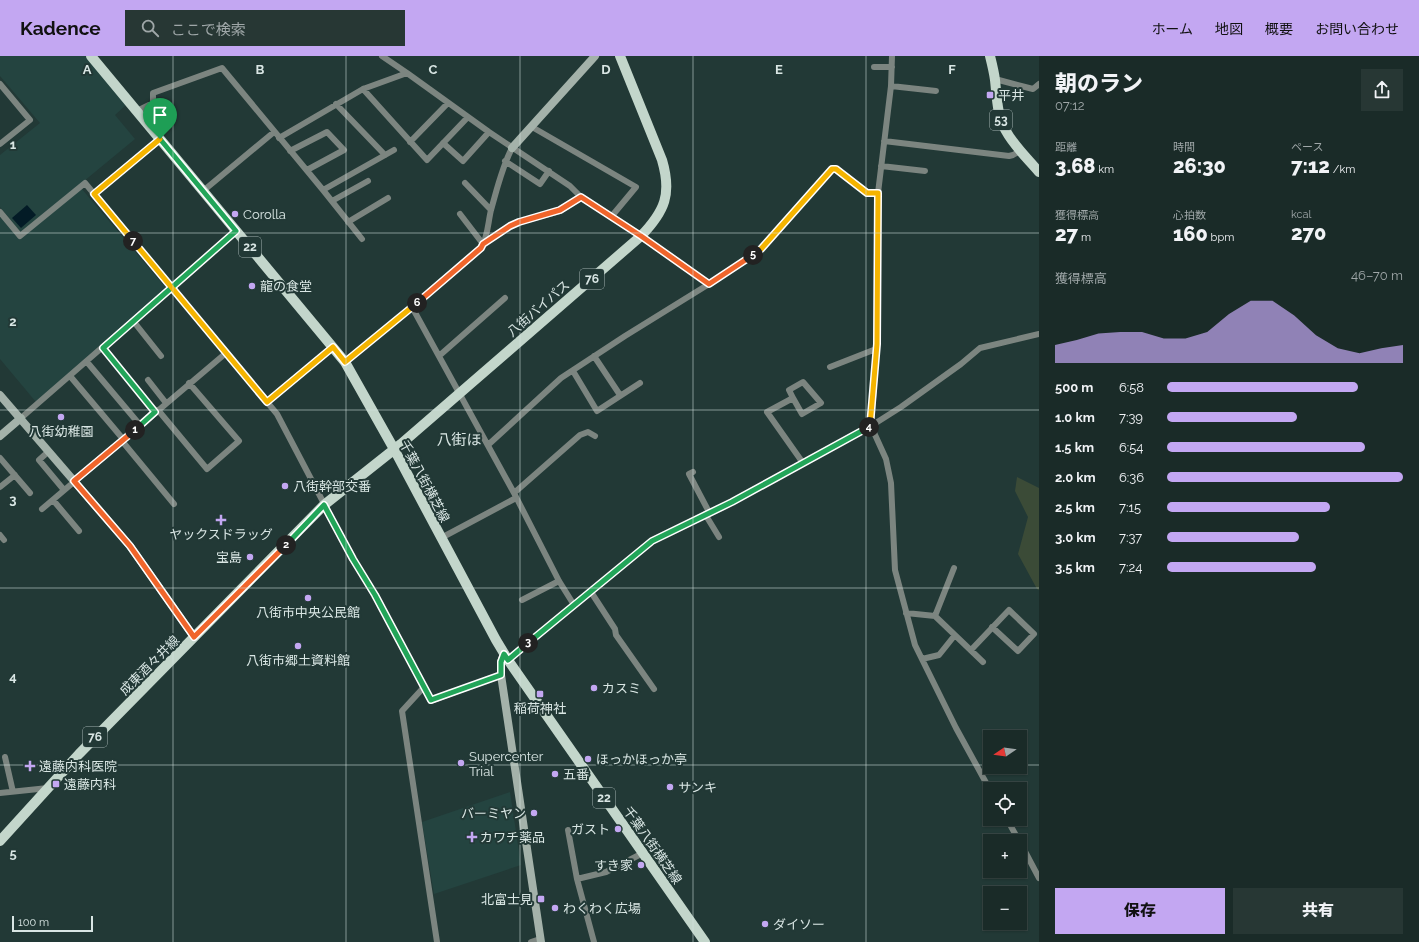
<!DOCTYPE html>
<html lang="ja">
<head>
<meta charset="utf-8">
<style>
	:root { --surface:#1a2b28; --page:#273734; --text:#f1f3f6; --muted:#9fa7a8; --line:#384745; --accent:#c3a7f2 }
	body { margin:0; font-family:Raleway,"Noto Sans JP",sans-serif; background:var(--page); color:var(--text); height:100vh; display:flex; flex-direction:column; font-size:15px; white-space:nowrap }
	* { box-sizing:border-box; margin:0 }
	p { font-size:13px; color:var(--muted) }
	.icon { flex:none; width:22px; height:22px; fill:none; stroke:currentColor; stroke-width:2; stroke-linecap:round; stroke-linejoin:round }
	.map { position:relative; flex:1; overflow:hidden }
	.side { display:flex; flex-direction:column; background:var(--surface); width:380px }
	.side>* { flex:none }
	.needle { width:26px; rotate:257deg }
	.fabs { position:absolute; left:983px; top:674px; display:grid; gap:8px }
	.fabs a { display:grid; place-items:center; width:44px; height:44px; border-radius:0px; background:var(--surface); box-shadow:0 1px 3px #0004,0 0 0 1px var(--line); font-size:20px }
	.scale { position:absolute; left:12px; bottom:10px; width:81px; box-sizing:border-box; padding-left:4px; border:2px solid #d9e6e4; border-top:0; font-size:11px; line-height:14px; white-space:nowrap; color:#d9e6e4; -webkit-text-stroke:3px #223936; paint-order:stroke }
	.pin { position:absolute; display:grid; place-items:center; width:34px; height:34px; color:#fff; margin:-41px -17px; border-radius:50% 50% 50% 0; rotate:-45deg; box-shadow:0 0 4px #0007 }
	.pin .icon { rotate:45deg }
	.km { position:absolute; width:20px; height:20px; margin:-10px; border-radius:50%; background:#222; color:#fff; font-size:11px; line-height:20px; text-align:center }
	.round { display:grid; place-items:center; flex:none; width:42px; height:42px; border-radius:0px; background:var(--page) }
	.overview { display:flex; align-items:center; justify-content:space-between; height:68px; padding:0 16px }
	h1 { font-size:22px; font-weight:800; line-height:30px }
	.metrics { display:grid; grid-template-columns:repeat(3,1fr); gap:6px; height:68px; padding:4px 16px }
	.metrics div { display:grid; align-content:center }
	.metrics b { font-size:20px; font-weight:800 }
	.metrics small { font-size:11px; font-weight:400 }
	.metrics p { font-size:11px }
	.chart { height:112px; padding:8px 16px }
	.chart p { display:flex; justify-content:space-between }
	.chart svg { width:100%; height:72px; margin-top:4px; fill:var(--accent); opacity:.7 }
	.action { display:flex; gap:8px; margin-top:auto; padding:8px 16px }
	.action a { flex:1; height:46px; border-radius:0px; background:var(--accent); color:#111; font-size:16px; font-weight:800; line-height:46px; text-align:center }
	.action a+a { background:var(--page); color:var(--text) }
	ul { padding:0 16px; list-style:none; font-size:13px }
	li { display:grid; grid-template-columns:64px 48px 1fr; align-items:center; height:30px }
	li i { height:10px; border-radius:5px; background:var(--accent) }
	header { display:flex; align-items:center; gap:24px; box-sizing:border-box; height:56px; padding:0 20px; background:var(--accent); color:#111 }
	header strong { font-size:19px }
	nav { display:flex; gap:22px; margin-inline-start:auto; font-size:14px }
	.search { width:280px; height:36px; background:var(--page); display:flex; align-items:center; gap:10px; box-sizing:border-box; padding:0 14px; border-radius:0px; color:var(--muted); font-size:15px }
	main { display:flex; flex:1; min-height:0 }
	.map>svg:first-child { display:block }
	.built { fill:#244440 }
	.green { fill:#3b4b37 }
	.water { fill:#031b26 }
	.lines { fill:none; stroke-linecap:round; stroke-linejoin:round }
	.street { stroke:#7c8580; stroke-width:6 }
	.secondary { stroke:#a4b2aa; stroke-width:8 }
	.primary { stroke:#c3d6cb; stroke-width:10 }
	.split-1-casing { stroke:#fff; stroke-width:8 }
	.split-2-casing { stroke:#fff; stroke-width:8 }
	.split-3-casing { stroke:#fff; stroke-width:8 }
	.split-4-casing { stroke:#fff; stroke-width:8 }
	.split-5-casing { stroke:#fff; stroke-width:8 }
	.split-6-casing { stroke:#fff; stroke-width:8 }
	.split-7-casing { stroke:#fff; stroke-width:8 }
	.split-8-casing { stroke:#fff; stroke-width:8 }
	.split-1 { stroke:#22a559; stroke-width:5 }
	.split-2 { stroke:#f0652b; stroke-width:5 }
	.split-3 { stroke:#22a559; stroke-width:5 }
	.split-4 { stroke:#22a559; stroke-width:5 }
	.split-5 { stroke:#f5b400; stroke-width:5 }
	.split-6 { stroke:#f0652b; stroke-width:5 }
	.split-7 { stroke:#f5b400; stroke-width:5 }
	.split-8 { stroke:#f5b400; stroke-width:5 }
	.grid { fill:none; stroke:#d9e6e4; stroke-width:1; stroke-opacity:0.55 }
	.poi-dot { fill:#c3a7f2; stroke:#223936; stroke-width:1.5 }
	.labels { text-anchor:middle; stroke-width:4; stroke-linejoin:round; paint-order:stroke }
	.shield { fill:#223936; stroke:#a2b2b0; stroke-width:1 }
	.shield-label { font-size:12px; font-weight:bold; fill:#d9e6e4 }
	.poi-label { font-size:13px; fill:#d9e6e4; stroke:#223936; text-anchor:start }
	.street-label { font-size:13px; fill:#d9e6e4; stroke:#223936 }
	.quarter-label { font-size:15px; fill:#d9e6e4; stroke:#223936 }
	.grid-label { font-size:13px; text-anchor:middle; font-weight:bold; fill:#d9e6e4; stroke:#223936; stroke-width:4; stroke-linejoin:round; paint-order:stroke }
</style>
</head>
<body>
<header>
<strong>Kadence</strong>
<div class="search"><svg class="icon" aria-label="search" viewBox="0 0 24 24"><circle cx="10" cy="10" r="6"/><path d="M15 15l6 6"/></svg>ここで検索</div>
<nav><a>ホーム</a><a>地図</a><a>概要</a><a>お問い合わせ</a></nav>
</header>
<main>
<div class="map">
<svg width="1039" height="886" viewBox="0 0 1039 886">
	<rect width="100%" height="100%" fill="#223936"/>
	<path class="built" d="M 0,0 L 87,0 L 126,49 L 115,59 L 135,83 L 21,177 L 0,151 L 0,99 L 40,67 L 0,20 Z
		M 81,132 L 166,232 L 36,346 L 0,303 L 0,162 L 2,161 L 19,182 Z
		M 510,736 L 521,809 L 434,838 L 422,766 Z"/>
	<path class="green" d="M 1017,421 L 1039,432 L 1039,534 L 1037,533 L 1018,498 L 1028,461 L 1015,435 Z"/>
	<path class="water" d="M 27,149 L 36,159 L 21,172 L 12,162 Z"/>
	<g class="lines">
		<path class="street" d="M 382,0 L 407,17 L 489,76 L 570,130 L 581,141 L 641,180 L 709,228
			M 892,0 L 891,30 L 878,137 L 877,288 L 871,370 L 886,403 L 891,427 L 895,514 L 915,589 L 956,672 L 990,734
			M 874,11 L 892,11
			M 995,23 L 1033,33 L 1039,28
			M 0,28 L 30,64 L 0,88
			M 891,30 L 936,35
			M 363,33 L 427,104 L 468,61
			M 336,48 L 385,99
			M 137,55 L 153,47 L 153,37 L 222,12 L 323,134 L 362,183
			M 532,71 L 636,131 L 611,161
			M 279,82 L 363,33 L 407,17
			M 884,85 L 1009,100 L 1013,99 L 1020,95
			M 410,86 L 448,47
			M 443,87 L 463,105 L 489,76
			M 290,95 L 327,76 L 344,94 L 307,114
			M 505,105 L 540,128 L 549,115
			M 881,110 L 925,115
			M 465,127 L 491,154
			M 323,134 L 394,94
			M 203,135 L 274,76
			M 94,138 L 160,83
			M 332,145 L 368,125
			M 0,156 L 20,180 L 85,127 L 277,358 L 353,503 L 375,539 L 431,645 L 501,619
			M 460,158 L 483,188 L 510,170 L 519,166 L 560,155 L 581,141
			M 348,166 L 388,142
			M 412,251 L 514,437 L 559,525 L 574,549
			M 134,266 L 161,300
			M 103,292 L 155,356
			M 439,300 L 505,242
			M 594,300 L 620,339
			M 87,306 L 140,369
			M 345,306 L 412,251 L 481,192 C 488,181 488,166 491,154 C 497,133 502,111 512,92
			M 830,311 L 876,293
			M 573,315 L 597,355 L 640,327
			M 70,320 L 123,383
			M 148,324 L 166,347
			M 793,342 L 789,334 L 803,326 L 821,347 L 802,358 L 793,342 L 767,356 L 803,407
			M 267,346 L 333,291
			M 158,354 L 207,413 L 239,385 L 189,327
			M 21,362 C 93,300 164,237 236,175
			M 122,385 L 174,448
			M 488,389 L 561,322 L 625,280 L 709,228 L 761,193 L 832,113 L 836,113 L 867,137 L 878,137
			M 49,395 L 39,404 L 64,434
			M 0,402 L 30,437
			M 693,416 L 689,418 L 709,456
			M 0,431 L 15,419
			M 514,437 L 580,379 L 588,376 L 595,380
			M 53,444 L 79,475
			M 42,453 L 226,297
			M 705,458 L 719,481
			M 0,479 L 4,484
			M 441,482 L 516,442
			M 591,536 L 615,573 L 616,579 L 654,633
			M 522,544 L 559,525
			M 906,557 L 935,560 L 983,606
			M 935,560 L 954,512
			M 971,594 L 1009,554 L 1034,578 L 1018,595 L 992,571
			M 922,603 L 939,599 L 955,579
			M 508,604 L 652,485 L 732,446 L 871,370 L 901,351 L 961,308 L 980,292 L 1039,278
			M 424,631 L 402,655 L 437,886
			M 5,701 L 13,736
			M 0,737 L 48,732
			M 1007,763 L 1019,785
			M 568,774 L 577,823 L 594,886
			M 1020,786 L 1039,822
			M 577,823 L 606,816 L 643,797
			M 531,886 L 540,883"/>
		<path class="secondary" d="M 512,92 L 595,0
			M 0,339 L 130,490 L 194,581
			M 0,380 L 21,362
			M 504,598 L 501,606 L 501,619 L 541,886"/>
		<path class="primary" d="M 91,0 L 345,306 L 394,393 L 496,584 L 508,604 L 705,886
			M 990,0 C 992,8 994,16 995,24 C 997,42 997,60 1006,75 C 1014,90 1028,103 1039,116
			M 0,785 L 79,698 L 324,449 L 401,388 L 641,180 C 665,155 672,138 662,104 L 620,0"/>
	</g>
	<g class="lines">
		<defs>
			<path id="split-1" d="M 135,374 L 155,356 L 103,292 L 236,175 L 160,83"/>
			<path id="split-2" d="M 135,374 L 74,425 L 130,490 L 194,581 L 286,489"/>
			<path id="split-3" d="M 286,489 L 324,449 L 353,503 L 375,539 L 431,644 L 501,619 L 501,606 L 504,598 L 508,604 L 528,587"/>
			<path id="split-4" d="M 528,587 L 652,485 L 732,446 L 869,371"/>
			<path id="split-5" d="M 753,199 L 761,193 L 832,113 L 836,113 L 867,137 L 878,137 L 877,288 L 870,370 L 869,371"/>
			<path id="split-6" d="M 417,247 L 481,192 L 483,188 L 510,170 L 519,166 L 560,154 L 581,141 L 641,180 L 709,228 L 753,199"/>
			<path id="split-7" d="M 133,185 L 267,346 L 333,291 L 345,306 L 417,247"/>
			<path id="split-8" d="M 133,185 L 94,138 L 160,83"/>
		</defs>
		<use href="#split-1" class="split-1-casing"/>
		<use href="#split-2" class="split-2-casing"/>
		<use href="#split-3" class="split-3-casing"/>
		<use href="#split-4" class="split-4-casing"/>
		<use href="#split-5" class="split-5-casing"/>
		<use href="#split-6" class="split-6-casing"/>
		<use href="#split-7" class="split-7-casing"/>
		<use href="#split-8" class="split-8-casing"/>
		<use href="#split-1" class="split-1"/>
		<use href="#split-2" class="split-2"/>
		<use href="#split-3" class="split-3"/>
		<use href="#split-4" class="split-4"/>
		<use href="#split-5" class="split-5"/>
		<use href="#split-6" class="split-6"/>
		<use href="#split-7" class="split-7"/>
		<use href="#split-8" class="split-8"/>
	</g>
	<path class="grid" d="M 173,0 L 173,886M 346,0 L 346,886M 520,0 L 520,886M 693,0 L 693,886M 866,0 L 866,886M 0,177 L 1039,177M 0,354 L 1039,354M 0,532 L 1039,532M 0,709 L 990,709M 1020,709 L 1039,709"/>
	<g class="poi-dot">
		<rect x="986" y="35" width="8" height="8" rx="2"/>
		<circle cx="235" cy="158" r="4"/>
		<circle cx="252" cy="230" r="4"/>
		<circle cx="61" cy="361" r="4"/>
		<circle cx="285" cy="430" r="4"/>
		<path d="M219 458h4v4h4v4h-4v4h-4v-4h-4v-4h4z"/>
		<circle cx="250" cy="501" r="4"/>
		<circle cx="308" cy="542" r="4"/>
		<circle cx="298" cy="590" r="4"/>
		<circle cx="594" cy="632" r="4"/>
		<rect x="536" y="634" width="8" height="8" rx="2"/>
		<circle cx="588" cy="703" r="4"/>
		<circle cx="461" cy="707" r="4"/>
		<path d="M28 704h4v4h4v4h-4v4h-4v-4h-4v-4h4z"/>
		<circle cx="555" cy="718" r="4"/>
		<rect x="52" y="724" width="8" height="8" rx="2"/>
		<circle cx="670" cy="731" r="4"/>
		<circle cx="534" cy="757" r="4"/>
		<circle cx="618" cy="773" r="4"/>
		<path d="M470 775h4v4h4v4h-4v4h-4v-4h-4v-4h4z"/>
		<circle cx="641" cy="809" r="4"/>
		<rect x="537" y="839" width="8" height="8" rx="2"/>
		<circle cx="555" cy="852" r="4"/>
		<circle cx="765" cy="868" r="4"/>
	</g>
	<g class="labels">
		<g class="shield">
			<rect x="990" y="54" width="22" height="20" rx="3"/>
			<rect x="239" y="181" width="22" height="20" rx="3"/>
			<rect x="580" y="213" width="24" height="20" rx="3"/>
			<rect x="83" y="671" width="24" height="20" rx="3"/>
			<rect x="593" y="732" width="22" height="20" rx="3"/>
		</g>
		<g class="shield-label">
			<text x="1001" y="68">53</text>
			<text x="250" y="195">22</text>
			<text x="592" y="227">76</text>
			<text x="95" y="685">76</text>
			<text x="604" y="746">22</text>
		</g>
		<g class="poi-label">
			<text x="998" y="44">平井</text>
			<text x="243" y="163">Corolla</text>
			<text x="260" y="235">龍の食堂</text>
			<text x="61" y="380" text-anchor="middle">八街幼稚園</text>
			<text x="293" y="435">八街幹部交番</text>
			<text x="221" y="483" text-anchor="middle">ヤックスドラッグ</text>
			<text x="242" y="506" text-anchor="end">宝島</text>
			<text x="308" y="561" text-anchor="middle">八街市中央公民館</text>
			<text x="298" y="609" text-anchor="middle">八街市郷土資料館</text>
			<text x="602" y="637">カスミ</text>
			<text x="540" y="657" text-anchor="middle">稲荷神社</text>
			<text x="469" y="705">Supercenter<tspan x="469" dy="15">Trial</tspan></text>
			<text x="596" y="708">ほっかほっか亭</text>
			<text x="39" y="715">遠藤内科医院</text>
			<text x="563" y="723">五番</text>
			<text x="64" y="733">遠藤内科</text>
			<text x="678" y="736">サンキ</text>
			<text x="526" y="762" text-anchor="end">バーミヤン</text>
			<text x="610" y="778" text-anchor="end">ガスト</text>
			<text x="480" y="786">カワチ薬品</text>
			<text x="633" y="814" text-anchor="end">すき家</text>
			<text x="533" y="848" text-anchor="end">北富士見</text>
			<text x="563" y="857">わくわく広場</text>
			<text x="773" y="873">ダイソー</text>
		</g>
		<g class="street-label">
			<text transform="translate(538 252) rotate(-41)" y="5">八街バイパス</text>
			<text transform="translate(425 425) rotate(62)" y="5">千葉八街横芝線</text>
			<text transform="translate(149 609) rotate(-45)" y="5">成東酒々井線</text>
			<text transform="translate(653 789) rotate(55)" y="5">千葉八街横芝線</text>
		</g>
		<g class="quarter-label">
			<text x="459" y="389">八街ほ</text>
		</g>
	</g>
	<g class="grid-label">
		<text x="87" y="18">A</text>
		<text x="260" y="18">B</text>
		<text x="433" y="18">C</text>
		<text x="606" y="18">D</text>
		<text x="779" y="18">E</text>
		<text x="952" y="18">F</text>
		<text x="13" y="93">1</text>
		<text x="13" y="270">2</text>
		<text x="13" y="448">3</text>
		<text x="13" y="625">4</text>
		<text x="13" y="802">5</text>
	</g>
</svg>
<div class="fabs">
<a><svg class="needle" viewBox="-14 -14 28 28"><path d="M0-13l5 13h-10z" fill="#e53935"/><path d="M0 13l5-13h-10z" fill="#9fa7a8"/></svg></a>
<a><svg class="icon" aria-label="locate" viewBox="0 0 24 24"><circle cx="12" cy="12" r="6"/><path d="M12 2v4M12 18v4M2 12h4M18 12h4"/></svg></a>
<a>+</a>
<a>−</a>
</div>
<div class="scale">100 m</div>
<div class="pin" style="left:160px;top:83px;background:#1e9e55"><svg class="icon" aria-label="arrive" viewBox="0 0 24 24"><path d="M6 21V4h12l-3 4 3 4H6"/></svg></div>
<b class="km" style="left:135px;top:374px">1</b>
<b class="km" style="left:286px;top:489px">2</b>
<b class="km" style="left:528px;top:587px">3</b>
<b class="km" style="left:869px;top:371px">4</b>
<b class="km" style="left:753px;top:199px">5</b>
<b class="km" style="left:417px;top:247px">6</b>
<b class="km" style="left:133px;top:185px">7</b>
</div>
<section class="side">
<div class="overview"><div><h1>朝のラン</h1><p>07:12</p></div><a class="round"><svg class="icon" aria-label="share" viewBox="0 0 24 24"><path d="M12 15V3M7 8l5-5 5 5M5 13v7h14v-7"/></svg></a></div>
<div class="metrics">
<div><p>距離</p><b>3.68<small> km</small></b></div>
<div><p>時間</p><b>26:30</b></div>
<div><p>ペース</p><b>7:12<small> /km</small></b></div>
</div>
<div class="metrics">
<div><p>獲得標高</p><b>27<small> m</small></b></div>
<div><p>心拍数</p><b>160<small> bpm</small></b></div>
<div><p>kcal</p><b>270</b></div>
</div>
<div class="chart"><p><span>獲得標高</span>46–70 m</p>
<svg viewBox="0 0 160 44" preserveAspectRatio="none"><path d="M0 44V33L10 30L20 26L30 25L40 25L50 29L60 29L70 25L80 14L90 6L100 6L110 15L120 27L130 35L140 38L150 35L160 33V44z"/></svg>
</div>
<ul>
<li><b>500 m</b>6:58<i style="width:81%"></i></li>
<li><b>1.0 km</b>7:39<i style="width:55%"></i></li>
<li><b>1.5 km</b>6:54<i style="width:84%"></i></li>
<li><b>2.0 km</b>6:36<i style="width:100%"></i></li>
<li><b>2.5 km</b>7:15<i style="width:69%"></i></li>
<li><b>3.0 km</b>7:37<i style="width:56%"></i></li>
<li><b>3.5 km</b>7:24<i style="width:63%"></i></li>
</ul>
<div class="action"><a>保存</a><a>共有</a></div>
</section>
</main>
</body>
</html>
